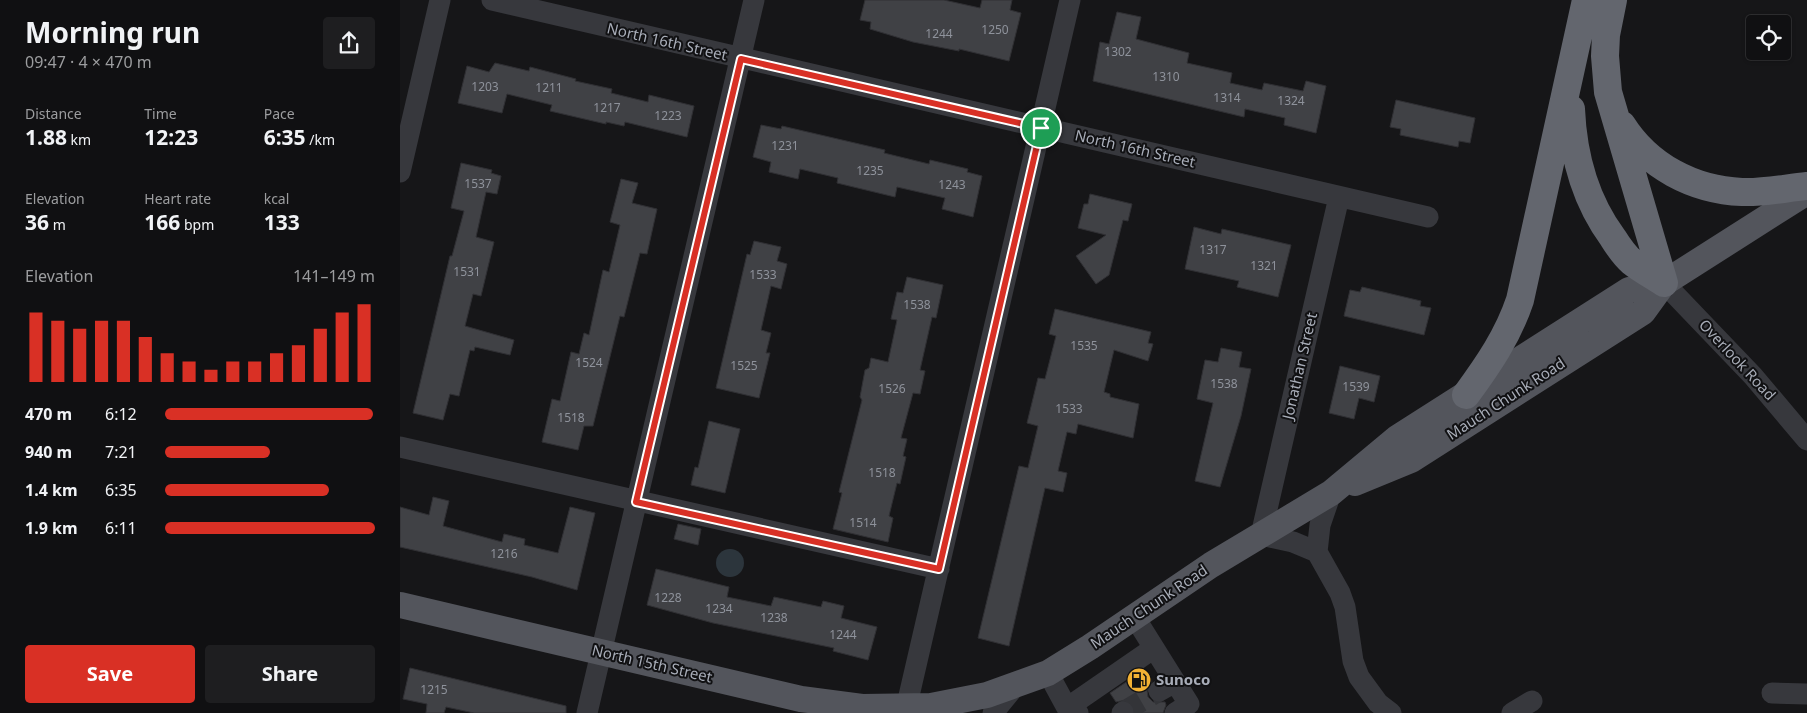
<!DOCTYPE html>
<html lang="en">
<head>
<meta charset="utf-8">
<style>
	:root { --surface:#101012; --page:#1e1e20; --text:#f1f3f6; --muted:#9c9d9f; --line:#303032; --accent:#d93025 }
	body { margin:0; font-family:"Noto Sans",sans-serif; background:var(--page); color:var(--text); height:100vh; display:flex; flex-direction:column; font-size:19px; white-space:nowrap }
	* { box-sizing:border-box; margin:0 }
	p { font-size:16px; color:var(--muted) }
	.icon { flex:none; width:28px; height:28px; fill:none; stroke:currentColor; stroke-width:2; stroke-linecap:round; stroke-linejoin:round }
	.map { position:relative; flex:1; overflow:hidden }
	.details { display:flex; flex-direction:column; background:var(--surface); width:400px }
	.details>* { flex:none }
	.fabs { position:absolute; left:1346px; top:15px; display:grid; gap:10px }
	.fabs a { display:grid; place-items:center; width:45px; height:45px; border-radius:5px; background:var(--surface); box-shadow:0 1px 4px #0004,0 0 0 1px var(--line); font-size:25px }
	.pin { position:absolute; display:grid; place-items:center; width:42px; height:42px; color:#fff; margin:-21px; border:2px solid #fff; border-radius:50%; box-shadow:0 1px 5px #0007 }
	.round { display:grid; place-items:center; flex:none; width:52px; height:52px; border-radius:5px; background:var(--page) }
	.summary { display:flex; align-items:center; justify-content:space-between; height:85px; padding:0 25px }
	h1 { font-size:28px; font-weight:700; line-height:38px }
	.figures { display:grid; grid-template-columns:repeat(3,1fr); gap:8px; height:85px; padding:5px 25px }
	.figures div { display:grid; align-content:center }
	.figures b { font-size:21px; font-weight:700 }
	.figures small { font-size:14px; font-weight:400 }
	.figures p { font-size:14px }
	.chart { height:140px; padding:10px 25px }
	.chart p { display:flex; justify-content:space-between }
	.chart svg { width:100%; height:90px; margin-top:5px; stroke:var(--accent); stroke-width:6 }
	.button { display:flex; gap:10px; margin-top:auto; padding:10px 25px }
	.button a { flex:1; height:58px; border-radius:5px; background:var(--accent); color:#fff; font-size:20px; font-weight:700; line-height:58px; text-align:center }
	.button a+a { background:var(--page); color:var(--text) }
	ul { padding:0 25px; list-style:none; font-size:16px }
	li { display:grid; grid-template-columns:80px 60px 1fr; align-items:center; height:38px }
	li i { height:12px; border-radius:6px; background:var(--accent) }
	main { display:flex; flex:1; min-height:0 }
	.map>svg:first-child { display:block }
	.water { fill:#2c353c }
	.building { fill:#404145; stroke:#303034 }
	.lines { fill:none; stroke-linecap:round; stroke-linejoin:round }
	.minor-tunnel { stroke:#333438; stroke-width:21; stroke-dasharray:21 11; stroke-linecap:butt }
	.minor { stroke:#37383d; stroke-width:21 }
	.major { stroke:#53555c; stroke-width:26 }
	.highway { stroke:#63666e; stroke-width:28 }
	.route-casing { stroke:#fff; stroke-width:10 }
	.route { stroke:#d93025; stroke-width:6 }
	.labels { text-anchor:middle; stroke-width:4; stroke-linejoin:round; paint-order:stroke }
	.number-label { font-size:12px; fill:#8e929b }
	.street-label { font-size:15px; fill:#a8adb8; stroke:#111113 }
	.poi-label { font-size:15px; font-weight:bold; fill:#a8adb8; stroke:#111113; text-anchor:start }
</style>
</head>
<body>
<main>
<section class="details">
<div class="summary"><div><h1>Morning run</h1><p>09:47 · 4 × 470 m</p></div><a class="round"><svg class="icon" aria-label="share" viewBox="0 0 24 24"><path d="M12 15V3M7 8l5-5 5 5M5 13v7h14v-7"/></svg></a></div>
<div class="figures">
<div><p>Distance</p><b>1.88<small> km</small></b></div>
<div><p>Time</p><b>12:23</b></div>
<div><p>Pace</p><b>6:35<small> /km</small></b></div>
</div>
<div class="figures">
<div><p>Elevation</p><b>36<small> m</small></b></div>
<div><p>Heart rate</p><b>166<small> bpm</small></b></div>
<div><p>kcal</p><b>133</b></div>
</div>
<div class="chart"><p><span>Elevation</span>141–149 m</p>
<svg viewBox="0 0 160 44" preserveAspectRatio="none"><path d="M5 44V10M15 44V14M25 44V18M35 44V14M45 44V14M55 44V22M65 44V30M75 44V34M85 44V38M95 44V34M105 44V34M115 44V30M125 44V26M135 44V18M145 44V10M155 44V6"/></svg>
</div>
<ul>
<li><b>470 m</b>6:12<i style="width:99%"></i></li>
<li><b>940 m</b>7:21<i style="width:50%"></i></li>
<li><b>1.4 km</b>6:35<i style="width:78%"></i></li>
<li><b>1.9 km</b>6:11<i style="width:100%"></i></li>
</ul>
<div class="button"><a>Save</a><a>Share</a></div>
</section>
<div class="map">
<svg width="1407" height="713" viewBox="0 0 1407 713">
	<rect width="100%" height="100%" fill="#161618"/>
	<path class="water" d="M316 563a14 14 0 1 1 28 0a14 14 0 1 1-28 0Z"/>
	<path class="building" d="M 465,0 L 544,0 L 580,8 L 582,0 L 612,0 L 610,10 L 621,13 L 609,61 L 559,49 L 559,51 L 513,42 L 470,29 L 471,22 L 460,20 Z
		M 717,12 L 741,17 L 736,39 L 789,53 L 787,63 L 832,73 L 830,83 L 862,90 L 864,83 L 903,91 L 906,81 L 926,86 L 916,133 L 884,125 L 885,118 L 845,109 L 844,117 L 693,81 L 700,42 L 709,44 Z
		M 95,63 L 129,71 L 130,67 L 176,79 L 175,81 L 212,89 L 211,93 L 248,102 L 249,95 L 294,106 L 287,137 L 225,122 L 224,126 L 206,122 L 206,124 L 150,111 L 152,105 L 107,94 L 102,113 L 58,103 L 67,66 L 89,72 Z
		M 996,100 L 1075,118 L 1070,143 L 1059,141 L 1058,147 L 1000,135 L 1001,129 L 990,127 Z
		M 361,125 L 381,129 L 382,126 L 485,150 L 484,153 L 529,164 L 530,160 L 568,169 L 567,172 L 582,176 L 573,217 L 542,209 L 545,198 L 497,187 L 495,197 L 437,183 L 438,178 L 400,169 L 398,179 L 369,172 L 371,162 L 353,157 Z
		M 61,163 L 92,170 L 91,173 L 101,176 L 97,194 L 86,192 L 76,237 L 94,242 L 81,296 L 73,294 L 65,326 L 114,340 L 110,355 L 75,347 L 74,351 L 70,350 L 59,396 L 50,394 L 43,420 L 13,413 L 50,256 L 52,256 L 64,211 L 51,208 Z
		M 221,179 L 238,183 L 232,203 L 257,209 L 247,254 L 240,253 L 224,317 L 220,316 L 193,426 L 184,426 L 178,450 L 142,442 L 152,399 L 160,401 L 171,352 L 179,354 L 184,333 L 189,335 L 203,270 L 209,272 L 220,225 L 210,222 Z
		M 690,194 L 732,204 L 728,221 L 723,220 L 709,275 L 696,284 L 676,256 L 706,235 L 678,228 L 684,204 L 688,204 Z
		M 794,227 L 821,234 L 822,229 L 891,245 L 878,297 L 837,287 L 839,281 L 785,269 Z
		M 354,241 L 381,247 L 377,261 L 387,264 L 381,289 L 371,286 L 361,330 L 371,333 L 366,353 L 370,353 L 359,398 L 316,388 L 347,254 L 350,255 Z
		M 507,277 L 543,285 L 536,318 L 532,317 L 520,370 L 525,371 L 520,394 L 513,393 L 501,438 L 507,439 L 503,456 L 506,457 L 500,484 L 497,483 L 489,516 L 493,518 L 488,542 L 433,529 L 442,493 L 439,492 L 462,400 L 460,397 L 465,370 L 469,368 L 471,358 L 488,362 L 497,320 L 491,319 L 497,292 L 503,293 Z
		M 962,287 L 1021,301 L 1020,306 L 1031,308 L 1024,335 L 944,316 L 950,290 L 960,292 Z
		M 655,309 L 751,332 L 748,343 L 753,344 L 748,361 L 714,350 L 704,392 L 710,394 L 710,397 L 739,404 L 733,438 L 678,424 L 676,434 L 667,432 L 658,471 L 667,473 L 663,492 L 645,488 L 609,646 L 578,638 L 619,466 L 628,468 L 638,426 L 627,423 L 638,378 L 645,379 L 656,336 L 649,334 Z
		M 821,348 L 842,352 L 839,367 L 851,369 L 841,416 L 820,487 L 795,481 L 813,403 L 797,399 L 805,360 L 818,362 Z
		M 940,366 L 980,376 L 974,402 L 959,398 L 954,419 L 929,413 Z
		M 309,421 L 340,429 L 325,493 L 291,485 L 295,467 L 298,468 Z
		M 33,497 L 49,501 L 43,526 L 102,542 L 104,534 L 125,539 L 124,545 L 158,553 L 170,507 L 195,513 L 177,590 L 132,577 L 0,547 L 0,507 L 29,515 Z
		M 278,524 L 301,529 L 298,545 L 274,539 Z
		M 256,569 L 329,587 L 327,597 L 371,606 L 374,597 L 421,607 L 423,601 L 444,606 L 441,618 L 477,627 L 468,660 L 433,651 L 434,648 L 313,623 L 247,605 Z
		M 10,668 L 166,706 L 166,713 L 74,713 L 46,707 L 44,713 L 26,713 L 27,704 L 3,699 Z
		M 744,670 L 752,681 L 747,690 L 748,697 L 753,702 L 765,702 L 766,705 L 763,713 L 735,713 L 731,703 L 726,700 L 716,702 L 710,693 Z"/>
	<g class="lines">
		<path class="minor-tunnel" d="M 723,712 L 759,691"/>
		<path class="minor" d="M 92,0 L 1028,217
			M 0,172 L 40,0
			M 939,197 L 861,535 L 893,542 L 917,552 L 940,593 L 945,607 L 953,661 L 959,677 L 978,703 L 991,713
			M 1264,283 L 1353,376 L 1407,440
			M 0,447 L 539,569
			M 917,552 L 920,525 L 931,493
			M 734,616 L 789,704 L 775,713
			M 648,673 L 667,708 L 678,713
			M 759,691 L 775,682
			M 1372,693 L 1407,694
			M 667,708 L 754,648
			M 187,713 L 354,0
			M 505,713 L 670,0
			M 593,713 L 615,686
			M 722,713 L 723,712
			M 1112,713 L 1132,701"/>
		<path class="major" d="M 955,483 L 1011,460 L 1243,312 L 1264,283
			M 0,605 L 401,699 L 462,707 L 531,706 L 587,695 L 648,673 L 690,647 L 811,565 L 931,493 L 997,438 L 1229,290 L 1264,283 L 1407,192"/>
		<path class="highway" d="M 1213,0 L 1206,35 L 1205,56 L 1208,92 L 1264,283
			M 1171,109 C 1173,156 1185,200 1213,238 C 1218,246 1225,256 1232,262 C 1242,270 1254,276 1264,283
			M 1222,125 C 1248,166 1293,190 1342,192 C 1363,193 1386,188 1407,186
			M 1066,395 C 1088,365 1108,336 1120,300 L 1186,0"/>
	</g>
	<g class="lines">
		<defs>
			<path id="route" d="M 341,59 L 641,128 L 539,569 L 236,502 Z"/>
		</defs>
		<use href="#route" class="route-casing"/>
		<use href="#route" class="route"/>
	</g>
	<defs>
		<symbol id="fuel-disc" viewBox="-11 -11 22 22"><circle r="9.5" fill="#f2b134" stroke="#111113"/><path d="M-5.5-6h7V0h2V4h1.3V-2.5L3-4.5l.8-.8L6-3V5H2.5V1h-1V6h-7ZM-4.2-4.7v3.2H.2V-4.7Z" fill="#111"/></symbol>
	</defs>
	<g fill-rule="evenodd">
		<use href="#fuel-disc" x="725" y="666" width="28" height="28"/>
	</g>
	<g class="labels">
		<g class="number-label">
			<text x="595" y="34">1250</text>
			<text x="539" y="38">1244</text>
			<text x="718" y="56">1302</text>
			<text x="766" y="81">1310</text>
			<text x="85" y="91">1203</text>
			<text x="149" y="92">1211</text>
			<text x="827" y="102">1314</text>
			<text x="891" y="105">1324</text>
			<text x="207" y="112">1217</text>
			<text x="268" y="120">1223</text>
			<text x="385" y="150">1231</text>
			<text x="470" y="175">1235</text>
			<text x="78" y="188">1537</text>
			<text x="552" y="189">1243</text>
			<text x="813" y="254">1317</text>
			<text x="864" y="270">1321</text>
			<text x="67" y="276">1531</text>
			<text x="363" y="279">1533</text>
			<text x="517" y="309">1538</text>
			<text x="684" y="350">1535</text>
			<text x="189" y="367">1524</text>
			<text x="344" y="370">1525</text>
			<text x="824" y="388">1538</text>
			<text x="956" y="391">1539</text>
			<text x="492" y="393">1526</text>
			<text x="669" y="413">1533</text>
			<text x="171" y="422">1518</text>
			<text x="482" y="477">1518</text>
			<text x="463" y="527">1514</text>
			<text x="104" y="558">1216</text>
			<text x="268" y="602">1228</text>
			<text x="319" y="613">1234</text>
			<text x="374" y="622">1238</text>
			<text x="443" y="639">1244</text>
			<text x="34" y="694">1215</text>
		</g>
		<g class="street-label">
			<text transform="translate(267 42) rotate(13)" y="5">North 16th Street</text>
			<text transform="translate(735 149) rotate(13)" y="5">North 16th Street</text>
			<text transform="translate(1337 360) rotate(47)" y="5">Overlook Road</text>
			<text transform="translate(900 366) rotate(-77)" y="5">Jonathan Street</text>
			<text transform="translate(1106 399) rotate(-33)" y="5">Mauch Chunk Road</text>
			<text transform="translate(749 607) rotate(-34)" y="5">Mauch Chunk Road</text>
			<text transform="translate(252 664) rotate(13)" y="5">North 15th Street</text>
		</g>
		<g class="poi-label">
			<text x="756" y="685">Sunoco</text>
		</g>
	</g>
</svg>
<div class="fabs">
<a><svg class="icon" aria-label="locate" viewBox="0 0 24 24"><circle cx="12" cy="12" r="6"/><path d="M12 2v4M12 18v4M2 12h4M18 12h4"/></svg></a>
</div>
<div class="pin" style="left:641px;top:128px;background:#1e9e55"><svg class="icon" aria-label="arrive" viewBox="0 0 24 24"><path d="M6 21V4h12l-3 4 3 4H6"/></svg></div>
</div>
</main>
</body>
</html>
